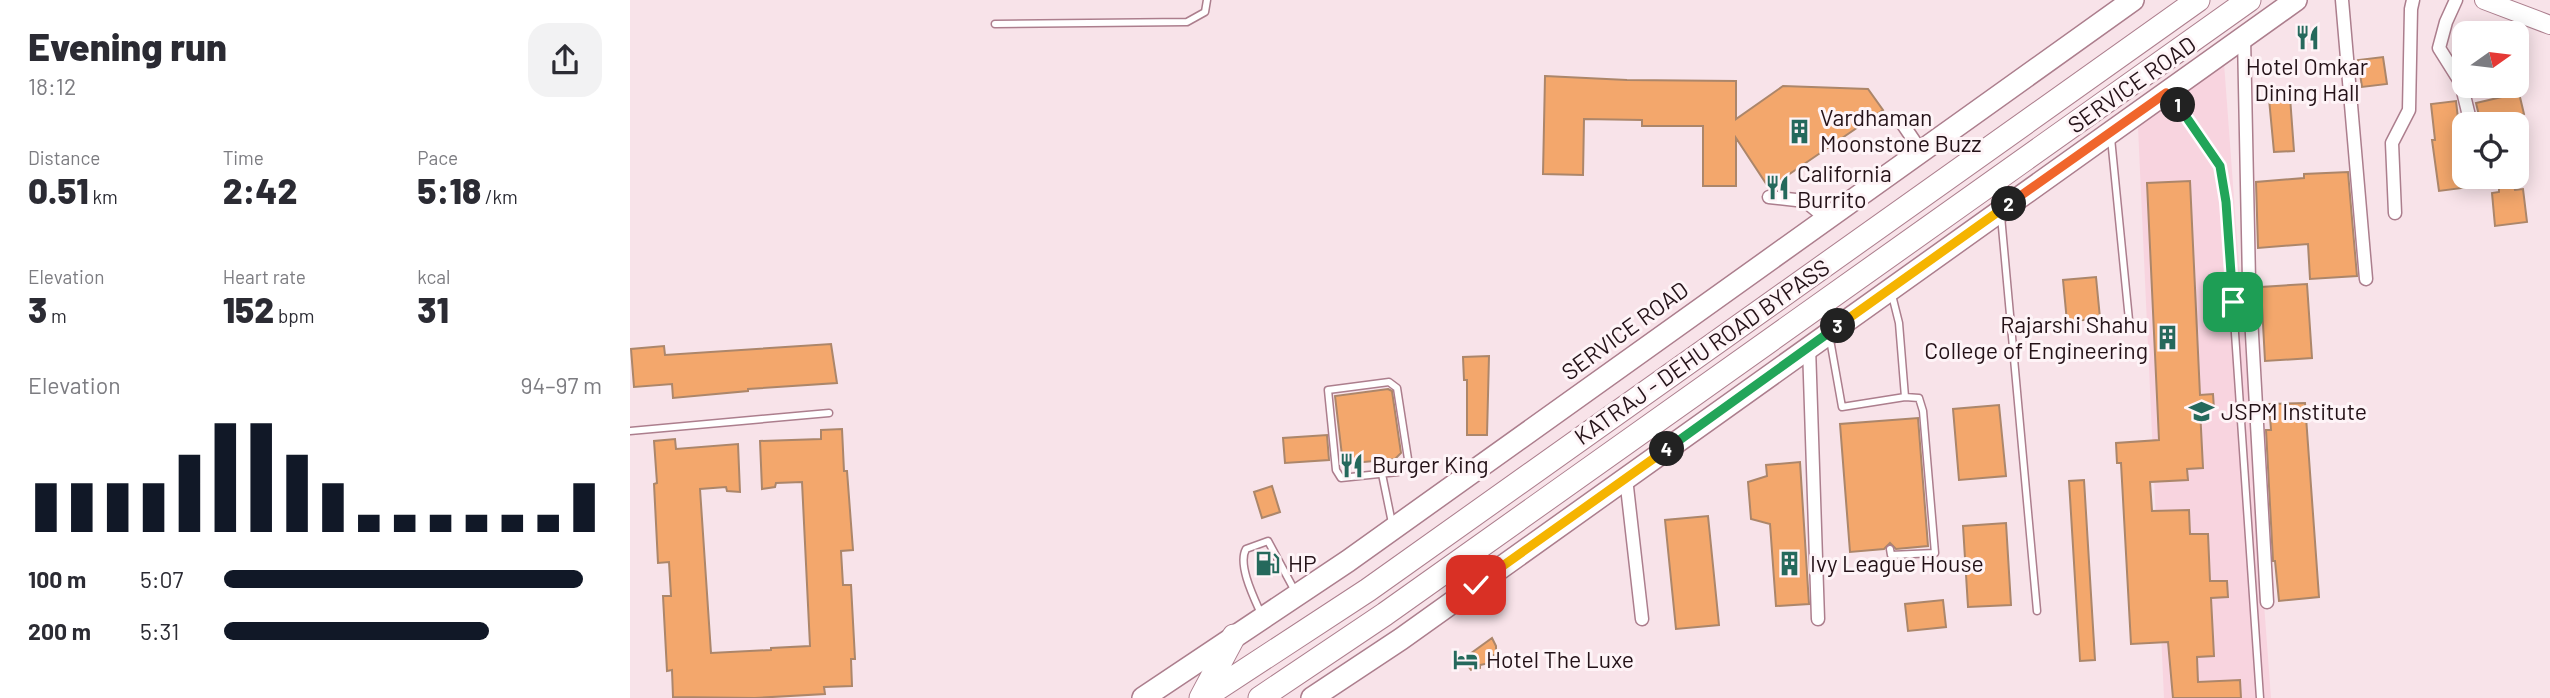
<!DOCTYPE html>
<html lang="en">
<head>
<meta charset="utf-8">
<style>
	:root { --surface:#fff; --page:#f2f2f3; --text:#2b2b33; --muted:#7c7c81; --accent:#111827 }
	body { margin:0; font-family:Barlow,sans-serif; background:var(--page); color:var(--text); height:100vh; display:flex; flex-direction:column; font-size:26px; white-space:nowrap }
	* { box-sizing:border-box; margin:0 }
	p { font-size:23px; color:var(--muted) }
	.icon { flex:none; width:38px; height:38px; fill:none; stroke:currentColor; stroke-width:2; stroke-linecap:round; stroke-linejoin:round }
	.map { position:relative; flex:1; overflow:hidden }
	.sheet { display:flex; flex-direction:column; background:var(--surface); width:630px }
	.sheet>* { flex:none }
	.needle { width:46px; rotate:76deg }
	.tools { position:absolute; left:1822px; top:21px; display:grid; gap:14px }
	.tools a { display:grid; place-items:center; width:77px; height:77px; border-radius:14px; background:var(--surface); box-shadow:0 4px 18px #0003; font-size:35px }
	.pin { position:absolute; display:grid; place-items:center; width:60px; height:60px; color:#fff; margin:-30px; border-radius:14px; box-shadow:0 4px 10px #0006 }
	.km { position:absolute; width:35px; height:35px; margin:-18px; border-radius:50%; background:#222; color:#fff; font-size:19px; line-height:35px; text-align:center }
	.round { display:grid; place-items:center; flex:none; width:74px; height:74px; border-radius:21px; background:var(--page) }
	.summary { display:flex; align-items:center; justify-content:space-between; height:119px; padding:0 28px }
	h1 { font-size:38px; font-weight:800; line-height:52px }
	.metrics { display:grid; grid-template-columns:repeat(3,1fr); gap:10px; height:119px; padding:7px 28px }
	.metrics div { display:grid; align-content:center }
	.metrics b { font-size:35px; font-weight:800 }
	.metrics small { font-size:19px; font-weight:400 }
	.metrics p { font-size:19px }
	.chart { height:196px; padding:14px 28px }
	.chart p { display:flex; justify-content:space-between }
	.chart svg { width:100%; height:126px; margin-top:7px; stroke:var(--accent); stroke-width:6 }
	ul { padding:0 28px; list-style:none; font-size:23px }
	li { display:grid; grid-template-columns:112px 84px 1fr; align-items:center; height:52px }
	li i { height:18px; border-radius:9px; background:var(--accent) }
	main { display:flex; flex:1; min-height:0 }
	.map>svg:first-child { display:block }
	.built { fill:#f8d4df }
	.building { fill:#f3a76c; stroke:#ac866a; stroke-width:2 }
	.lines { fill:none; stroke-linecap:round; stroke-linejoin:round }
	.lane-casing { stroke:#ac7e8d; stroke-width:9 }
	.street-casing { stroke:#ac7e8d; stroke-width:15 }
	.secondary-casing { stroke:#ac7e8d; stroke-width:20 }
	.primary-casing { stroke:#ac7e8d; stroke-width:24 }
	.highway-casing { stroke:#ac7e8d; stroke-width:25 }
	.lane { stroke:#fff; stroke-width:6 }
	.street { stroke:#fff; stroke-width:12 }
	.secondary { stroke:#fff; stroke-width:18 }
	.primary { stroke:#fff; stroke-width:21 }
	.highway { stroke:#fff; stroke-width:23 }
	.split-1-casing { stroke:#fff; stroke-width:14 }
	.split-2-casing { stroke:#fff; stroke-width:14 }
	.split-3-casing { stroke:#fff; stroke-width:14 }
	.split-4-casing { stroke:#fff; stroke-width:14 }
	.split-5-casing { stroke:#fff; stroke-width:14 }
	.split-1 { stroke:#22a559; stroke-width:9 }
	.split-2 { stroke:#f0652b; stroke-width:9 }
	.split-3 { stroke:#f5b400; stroke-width:9 }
	.split-4 { stroke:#22a559; stroke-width:9 }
	.split-5 { stroke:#f5b400; stroke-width:9 }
	.labels { text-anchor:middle; stroke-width:6; stroke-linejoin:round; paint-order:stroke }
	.poi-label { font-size:23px; fill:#241218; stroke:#fef4f7; text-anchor:start }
	.street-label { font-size:23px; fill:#241218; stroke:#fef4f7 }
</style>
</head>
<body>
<main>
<section class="sheet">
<div class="summary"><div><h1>Evening run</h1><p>18:12</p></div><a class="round"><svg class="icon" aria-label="share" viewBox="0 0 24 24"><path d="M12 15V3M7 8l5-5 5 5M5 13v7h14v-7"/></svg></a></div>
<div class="metrics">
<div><p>Distance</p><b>0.51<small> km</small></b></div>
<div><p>Time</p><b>2:42</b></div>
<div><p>Pace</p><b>5:18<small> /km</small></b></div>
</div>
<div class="metrics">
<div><p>Elevation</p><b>3<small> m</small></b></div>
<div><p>Heart rate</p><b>152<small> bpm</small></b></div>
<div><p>kcal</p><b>31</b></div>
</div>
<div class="chart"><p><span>Elevation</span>94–97 m</p>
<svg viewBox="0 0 160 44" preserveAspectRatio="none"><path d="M5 44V27M15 44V27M25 44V27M35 44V27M45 44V17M55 44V6M65 44V6M75 44V17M85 44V27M95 44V38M105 44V38M115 44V38M125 44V38M135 44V38M145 44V38M155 44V27"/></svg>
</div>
<ul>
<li><b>100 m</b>5:07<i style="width:95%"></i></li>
<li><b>200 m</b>5:31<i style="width:70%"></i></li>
</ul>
</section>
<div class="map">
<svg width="1920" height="698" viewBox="0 0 1920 698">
	<rect width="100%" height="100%" fill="#f8e3e9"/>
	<path class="built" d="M 1594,63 L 1641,698 L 1534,698 L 1508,127 Z"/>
	<path class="building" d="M 1753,57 L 1757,84 L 1732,87 L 1728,60 Z
		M 915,76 L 997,80 L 1106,81 L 1106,119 L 1153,86 L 1238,89 L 1253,110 L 1139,188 L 1106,138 L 1106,186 L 1073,186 L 1073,126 L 1012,126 L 1012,120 L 954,119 L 953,175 L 913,174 Z
		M 1889,93 L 1894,114 L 1879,118 L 1881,124 L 1851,124 L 1846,103 Z
		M 1660,97 L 1664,151 L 1644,152 L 1639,99 Z
		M 1826,101 L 1830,136 L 1834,136 L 1834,177 L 1839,177 L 1840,187 L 1809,191 L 1802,140 L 1805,140 L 1801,104 Z
		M 1718,172 L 1727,276 L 1680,279 L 1678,244 L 1628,248 L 1626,182 L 1674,178 L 1674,174 Z
		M 1560,181 L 1570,395 L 1583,394 L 1584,409 L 1570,409 L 1573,468 L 1557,469 L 1558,480 L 1520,482 L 1522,511 L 1559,510 L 1560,534 L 1578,534 L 1580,581 L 1597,581 L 1598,597 L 1581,598 L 1584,656 L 1567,657 L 1568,682 L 1610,680 L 1611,698 L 1543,698 L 1538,642 L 1501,644 L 1491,463 L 1487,463 L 1486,443 L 1529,440 L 1517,183 Z
		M 1884,186 L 1885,190 L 1893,189 L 1897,222 L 1865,226 L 1862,193 L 1869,192 L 1869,188 Z
		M 1466,277 L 1470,318 L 1437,322 L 1433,280 Z
		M 1677,284 L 1682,358 L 1635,361 L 1631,287 Z
		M 201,344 L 207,383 L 118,389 L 118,391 L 43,398 L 42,384 L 4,387 L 1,349 L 34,346 L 35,355 Z
		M 859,356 L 857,435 L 837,435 L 837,380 L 834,380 L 833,357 Z
		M 758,389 L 762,391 L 771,453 L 765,459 L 713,464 L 705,396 Z
		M 1675,403 L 1689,597 L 1649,601 L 1645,561 L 1643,561 L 1636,430 L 1641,430 L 1639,404 Z
		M 1369,405 L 1376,476 L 1329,480 L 1323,409 Z
		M 1288,418 L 1298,546 L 1266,549 L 1260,543 L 1254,549 L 1220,552 L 1210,424 Z
		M 212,429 L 214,471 L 217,471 L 223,550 L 211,551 L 213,585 L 221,585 L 225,659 L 221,659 L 222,686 L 194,687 L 195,694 L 125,698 L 43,697 L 42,670 L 37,671 L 33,596 L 41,596 L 39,562 L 28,563 L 24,484 L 27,483 L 24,441 L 45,439 L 46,449 L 108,444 L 110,492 L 97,491 L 96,487 L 70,489 L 81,653 L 141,650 L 141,648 L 180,646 L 172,482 L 146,483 L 145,487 L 132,489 L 130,441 L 191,439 L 191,430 Z
		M 697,435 L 699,460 L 655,463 L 653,438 Z
		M 1170,462 L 1179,604 L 1146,606 L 1140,524 L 1121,519 L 1118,482 L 1137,476 L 1136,465 Z
		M 1454,480 L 1465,660 L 1450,661 L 1439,481 Z
		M 642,486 L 650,512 L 632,518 L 624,492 Z
		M 1078,516 L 1089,625 L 1046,629 L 1035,520 Z
		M 1376,523 L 1381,605 L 1338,607 L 1333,526 Z
		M 1313,600 L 1316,627 L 1278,631 L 1275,604 Z
		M 862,638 L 866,646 L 866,655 L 861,655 L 864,662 L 850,665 L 850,668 L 841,670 L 833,659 Z"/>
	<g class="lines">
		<defs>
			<path id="lane" d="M 365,24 L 557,22 L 575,12 L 577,0
				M 1540,97 L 1557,115 L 1590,166 L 1596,202 L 1630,698
				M 1481,138 L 1499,320
				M 1371,216 L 1407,611
				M 1195,341 L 1201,345 L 1212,407 L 1275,397
				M 759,382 L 767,388 L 778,459 L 768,472 L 711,478 L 706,470 L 698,390 Z
				M 0,431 L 199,413
				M 752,474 L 762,523
				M 1260,549 L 1261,555 L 1305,553 L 1293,411 L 1289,398 L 1275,397 L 1269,323 L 1262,295
				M 632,616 C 625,600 607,565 616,549 L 638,541 L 666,593"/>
			<path id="street" d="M 1712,0 L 1736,279
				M 1826,0 L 1816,22 L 1809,48 L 1831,83 L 1840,120
				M 1614,37 L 1619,281 L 1637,602
				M 1270,120 L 1291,151
				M 1139,197 L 1175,201 L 1197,219
				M 1765,213 L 1762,143 L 1779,110 L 1781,9 L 1783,0
				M 1179,347 L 1188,619
				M 996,478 L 1012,619"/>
			<path id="secondary" d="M 1854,0 L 1920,25"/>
			<path id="primary" d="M 513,698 L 718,561 L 1503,0
				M 682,698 L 771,639 L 1666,0"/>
			<path id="highway" d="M 571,698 L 604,636
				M 573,698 L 738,590 L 1568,0
				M 630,698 L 755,614 L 1619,0"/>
		</defs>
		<use href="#lane" class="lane-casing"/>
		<use href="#street" class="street-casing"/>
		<use href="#secondary" class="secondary-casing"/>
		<use href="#primary" class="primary-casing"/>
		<use href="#highway" class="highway-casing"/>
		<use href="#lane" class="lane"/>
		<use href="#street" class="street"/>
		<use href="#secondary" class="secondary"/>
		<use href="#primary" class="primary"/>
		<use href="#highway" class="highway"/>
	</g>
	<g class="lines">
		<defs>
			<path id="split-1" d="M 1548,105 L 1590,166 L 1596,202 L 1603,302"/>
			<path id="split-2" d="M 1379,204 L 1536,93 L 1548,105"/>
			<path id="split-3" d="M 1208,326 L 1379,204"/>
			<path id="split-4" d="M 1037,449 L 1208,326"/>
			<path id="split-5" d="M 846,585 L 1037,449"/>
		</defs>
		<use href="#split-1" class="split-1-casing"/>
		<use href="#split-2" class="split-2-casing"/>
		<use href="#split-3" class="split-3-casing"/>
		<use href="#split-4" class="split-4-casing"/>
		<use href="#split-5" class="split-5-casing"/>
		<use href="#split-1" class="split-1"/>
		<use href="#split-2" class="split-2"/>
		<use href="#split-3" class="split-3"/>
		<use href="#split-4" class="split-4"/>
		<use href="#split-5" class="split-5"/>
	</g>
	<defs>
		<symbol id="restaurant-bare" viewBox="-9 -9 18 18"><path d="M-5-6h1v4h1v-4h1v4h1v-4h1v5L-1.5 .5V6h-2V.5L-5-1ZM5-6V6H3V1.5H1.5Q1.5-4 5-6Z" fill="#25695c" stroke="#fef4f7" stroke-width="2.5" paint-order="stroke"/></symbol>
		<symbol id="building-bare" viewBox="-9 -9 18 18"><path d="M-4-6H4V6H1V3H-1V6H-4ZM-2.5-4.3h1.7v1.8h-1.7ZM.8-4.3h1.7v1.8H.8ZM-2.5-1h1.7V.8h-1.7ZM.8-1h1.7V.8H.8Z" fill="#25695c" stroke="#fef4f7" stroke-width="2.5" paint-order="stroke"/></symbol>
		<symbol id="university-bare" viewBox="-9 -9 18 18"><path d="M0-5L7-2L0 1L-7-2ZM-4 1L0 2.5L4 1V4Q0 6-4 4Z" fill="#25695c" stroke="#fef4f7" stroke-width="2.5" paint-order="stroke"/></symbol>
		<symbol id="fuel-bare" viewBox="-9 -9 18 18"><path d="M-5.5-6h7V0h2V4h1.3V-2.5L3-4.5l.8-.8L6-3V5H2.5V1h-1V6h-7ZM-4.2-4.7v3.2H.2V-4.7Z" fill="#25695c" stroke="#fef4f7" stroke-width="2.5" paint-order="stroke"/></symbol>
		<symbol id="hotel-bare" viewBox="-9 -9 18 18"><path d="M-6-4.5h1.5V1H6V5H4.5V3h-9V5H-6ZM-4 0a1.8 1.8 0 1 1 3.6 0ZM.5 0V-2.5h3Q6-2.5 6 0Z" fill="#25695c" stroke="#fef4f7" stroke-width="2.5" paint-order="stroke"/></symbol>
	</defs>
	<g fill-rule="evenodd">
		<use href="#restaurant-bare" x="1660" y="20" width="35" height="35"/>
		<use href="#building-bare" x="1152" y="114" width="35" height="35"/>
		<use href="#restaurant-bare" x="1130" y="170" width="35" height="35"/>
		<use href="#building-bare" x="1520" y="320" width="35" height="35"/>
		<use href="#university-bare" x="1554" y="394" width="35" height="35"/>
		<use href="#restaurant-bare" x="704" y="448" width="35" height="35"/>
		<use href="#fuel-bare" x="620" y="546" width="35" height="35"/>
		<use href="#building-bare" x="1142" y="546" width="35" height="35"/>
		<use href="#hotel-bare" x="818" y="642" width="35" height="35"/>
	</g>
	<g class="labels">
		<g class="poi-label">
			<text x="1677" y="75" text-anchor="middle">Hotel Omkar<tspan x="1677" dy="26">Dining Hall</tspan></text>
			<text x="1190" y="126">Vardhaman<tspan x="1190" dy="26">Moonstone Buzz</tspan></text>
			<text x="1167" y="182">California<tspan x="1167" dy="26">Burrito</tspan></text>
			<text x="1518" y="333" text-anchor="end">Rajarshi Shahu<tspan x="1518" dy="26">College of Engineering</tspan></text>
			<text x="1591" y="420">JSPM Institute</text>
			<text x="742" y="473">Burger King</text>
			<text x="658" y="572">HP</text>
			<text x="1180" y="572">Ivy League House</text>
			<text x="856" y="668">Hotel The Luxe</text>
		</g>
		<g class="street-label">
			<text transform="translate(1502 85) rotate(-35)" y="8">SERVICE ROAD</text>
			<text transform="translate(995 331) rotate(-36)" y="8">SERVICE ROAD</text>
			<text transform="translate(1072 352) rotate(-35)" y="8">KATRAJ - DEHU ROAD BYPASS</text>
		</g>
	</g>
</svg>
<div class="tools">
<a><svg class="needle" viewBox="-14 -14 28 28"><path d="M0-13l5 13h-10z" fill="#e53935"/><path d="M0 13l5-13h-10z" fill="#7c7c81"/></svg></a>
<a><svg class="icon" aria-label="locate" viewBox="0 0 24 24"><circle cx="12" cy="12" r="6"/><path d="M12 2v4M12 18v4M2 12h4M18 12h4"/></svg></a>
</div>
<div class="pin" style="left:1603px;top:302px;background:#1e9e55"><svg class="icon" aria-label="arrive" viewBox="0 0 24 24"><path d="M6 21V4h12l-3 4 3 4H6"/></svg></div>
<div class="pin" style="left:846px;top:585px;background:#d93025"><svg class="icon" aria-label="check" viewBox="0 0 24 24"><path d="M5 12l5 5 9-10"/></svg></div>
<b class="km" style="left:1548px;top:105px">1</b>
<b class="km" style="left:1379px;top:204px">2</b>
<b class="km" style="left:1208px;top:326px">3</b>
<b class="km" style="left:1037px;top:449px">4</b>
</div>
</main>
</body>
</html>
